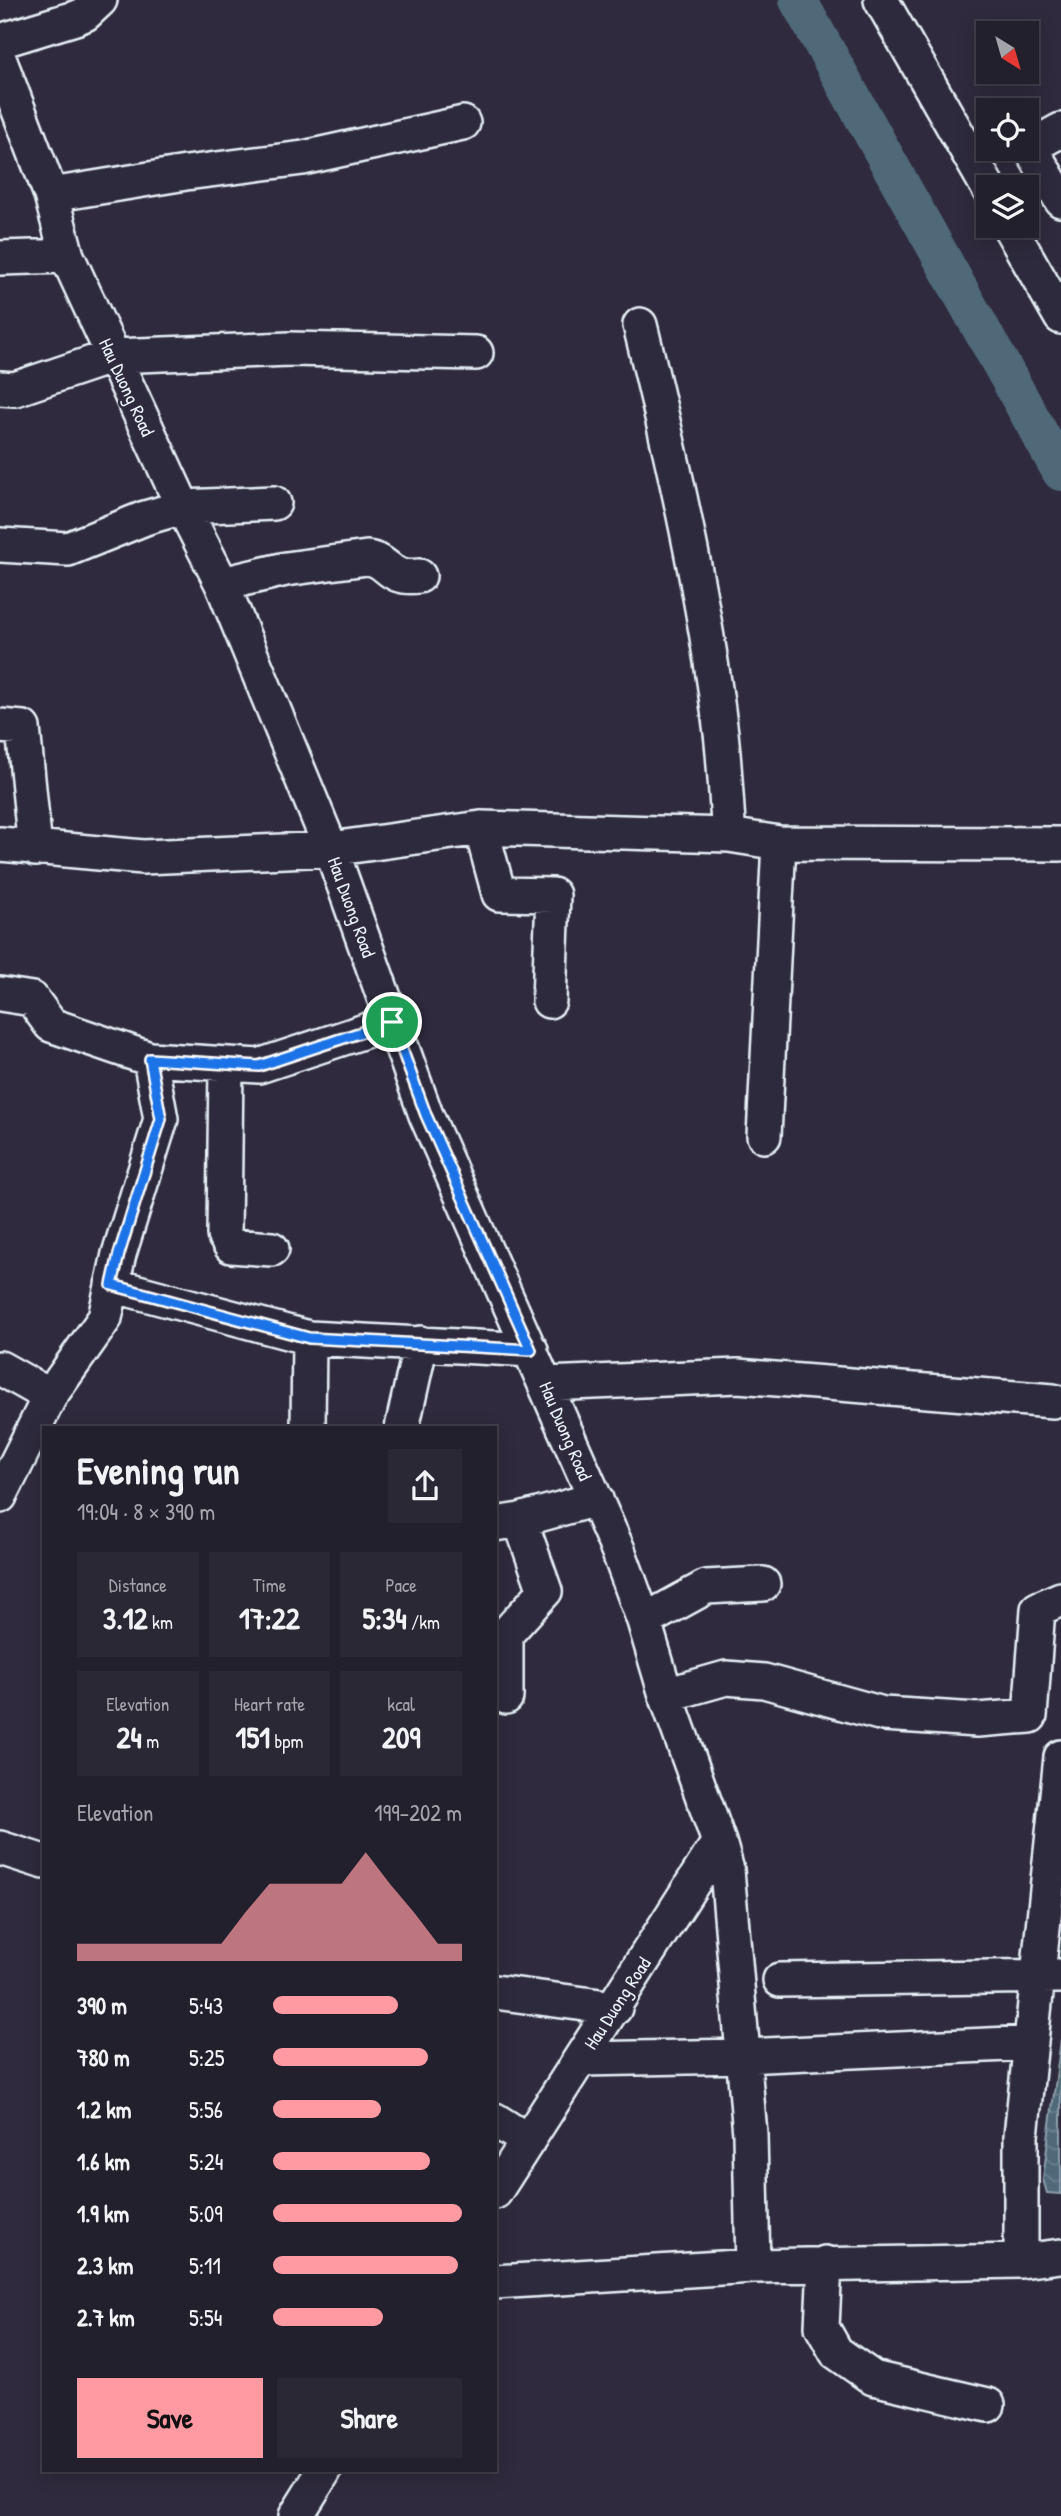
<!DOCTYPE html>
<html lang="en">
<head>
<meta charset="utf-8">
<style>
	:root { --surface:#23202e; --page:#2b2836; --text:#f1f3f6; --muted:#a3a3aa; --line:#403e4a; --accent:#ff9aa2 }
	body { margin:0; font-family:"Patrick Hand",sans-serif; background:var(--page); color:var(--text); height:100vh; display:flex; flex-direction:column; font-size:26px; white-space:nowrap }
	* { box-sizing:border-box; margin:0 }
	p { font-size:23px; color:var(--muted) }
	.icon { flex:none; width:38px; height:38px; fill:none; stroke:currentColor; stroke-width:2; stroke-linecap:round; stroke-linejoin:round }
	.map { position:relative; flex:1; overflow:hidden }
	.panel { position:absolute; left:42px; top:1426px; width:455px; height:1046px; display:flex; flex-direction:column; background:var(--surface); border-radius:0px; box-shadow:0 4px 18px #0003,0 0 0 2px var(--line) }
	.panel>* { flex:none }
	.needle { width:46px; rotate:143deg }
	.buttons { position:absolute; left:976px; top:21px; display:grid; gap:14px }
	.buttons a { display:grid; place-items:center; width:63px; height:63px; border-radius:0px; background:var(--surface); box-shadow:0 4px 18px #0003,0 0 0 2px var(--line); font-size:35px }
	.pin { position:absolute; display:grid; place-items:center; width:60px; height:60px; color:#fff; margin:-30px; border:4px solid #fff; border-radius:50%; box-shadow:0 2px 7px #0007 }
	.round { display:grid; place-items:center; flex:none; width:74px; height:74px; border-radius:0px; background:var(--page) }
	.head { display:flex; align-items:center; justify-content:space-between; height:119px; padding:0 35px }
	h1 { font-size:38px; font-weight:700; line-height:52px }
	.metrics { display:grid; grid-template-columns:repeat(3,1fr); gap:10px; height:119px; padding:7px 35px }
	.metrics div { display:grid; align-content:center; border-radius:0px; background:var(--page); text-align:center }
	.metrics b { font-size:30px; font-weight:700 }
	.metrics small { font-size:19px; font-weight:400 }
	.metrics p { font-size:19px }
	.chart { height:196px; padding:14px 35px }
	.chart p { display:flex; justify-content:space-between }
	.chart svg { width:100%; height:126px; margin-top:7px; fill:var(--accent); opacity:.7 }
	.button { display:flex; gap:14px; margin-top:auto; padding:14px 35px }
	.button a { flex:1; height:80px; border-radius:0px; background:var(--accent); color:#111; font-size:28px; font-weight:700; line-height:80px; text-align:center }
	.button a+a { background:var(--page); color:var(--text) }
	ul { padding:0 35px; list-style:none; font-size:23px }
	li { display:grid; grid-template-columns:112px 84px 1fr; align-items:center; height:52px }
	li i { height:18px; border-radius:9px; background:var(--accent) }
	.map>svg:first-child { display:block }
	.water { fill:url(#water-waves); stroke:#8d9fac; stroke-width:2 }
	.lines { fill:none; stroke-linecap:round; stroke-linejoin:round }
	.river { stroke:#506979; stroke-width:38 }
	.minor-casing { stroke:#e8f1f8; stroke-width:38 }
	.minor { stroke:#2f2a3d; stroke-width:33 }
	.route-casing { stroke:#fff; stroke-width:14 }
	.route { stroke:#1a73e8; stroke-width:9 }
	.labels { text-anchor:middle; stroke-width:5; stroke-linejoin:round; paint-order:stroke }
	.street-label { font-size:19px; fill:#e8f1f8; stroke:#2f2a3d }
</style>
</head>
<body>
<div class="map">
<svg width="1061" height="2516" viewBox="0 0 1061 2516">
	<defs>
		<pattern id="water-waves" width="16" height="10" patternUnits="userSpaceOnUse" patternTransform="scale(1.75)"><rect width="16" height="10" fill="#506979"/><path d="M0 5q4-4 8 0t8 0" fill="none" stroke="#697f8d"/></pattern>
	</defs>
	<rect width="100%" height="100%" fill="#2f2a3d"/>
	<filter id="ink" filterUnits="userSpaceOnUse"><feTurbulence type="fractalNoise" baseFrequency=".0143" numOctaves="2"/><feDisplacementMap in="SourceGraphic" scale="14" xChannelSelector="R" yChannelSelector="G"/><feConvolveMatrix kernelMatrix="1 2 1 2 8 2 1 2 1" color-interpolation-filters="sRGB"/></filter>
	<g filter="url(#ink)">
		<path class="water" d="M 1061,2039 L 1061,2194 L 1047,2193 L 1043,2179 Z"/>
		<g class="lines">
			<path class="river" d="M 798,0 L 1061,472"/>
			<defs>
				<path id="minor" d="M 881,0 L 989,189
					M 0,41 L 75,18 L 85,14 L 100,0
					M 0,61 L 51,195 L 67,256 L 183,507 L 222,584 L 331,849 L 426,1115 L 618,1550 L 644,1621 L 666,1695 L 719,1842 L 495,2192
					M 1061,130 L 1030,147 L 1061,200
					M 51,195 L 186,173 L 303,158 L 463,123
					M 1009,226 L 1061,317
					M 0,258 L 67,256
					M 640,325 C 673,460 704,595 721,733 C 725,767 726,801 729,835
					M 0,388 L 15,389 L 113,356 L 290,349 L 476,353
					M 0,545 L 68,549 L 145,518 L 183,507 L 274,503
					M 222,584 L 286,569 L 367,558 C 391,561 386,580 419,576
					M 0,726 L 23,728 L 35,849
					M 481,828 L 499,894 L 553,895 L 549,1001
					M 0,844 L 143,857 L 331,849 L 481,828 L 729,835 L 779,843 L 1061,844
					M 0,994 L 32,999 L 51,1025 L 150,1059 L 259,1066 L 392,1022
					M 226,1064 L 224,1235 L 231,1246 L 272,1249
					M 764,1136 L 779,843
					M 112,1285 L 309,1338 L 531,1350
					M 0,1368 L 50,1396
					M 546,1384 L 738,1376 L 1053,1401
					M 308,1428 L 309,1338
					M 402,1428 L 421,1343
					M 0,1496 L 50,1396 L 105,1318 L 119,1254 L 161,1119 L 150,1059
					M 495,1524 L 520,1520 L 596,1499
					M 644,1621 L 706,1587 L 763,1584
					M 666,1695 L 726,1678 L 764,1681 L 883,1714 L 977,1720 L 1030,1716 L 1038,1609 L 1061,1599
					M 506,1697 L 506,1634 L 545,1591 L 520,1520
					M 719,1842 L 727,1870 L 750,2134 L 753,2266
					M 0,1848 L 44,1862
					M 780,1980 L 1059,1976
					M 495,1992 L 615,2008
					M 581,2059 L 743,2056 L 1031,2043
					M 495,2120 L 528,2141
					M 1021,2261 L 1021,2136 L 1061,1757
					M 825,2263 L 822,2327 L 836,2352 L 873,2378 L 988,2405
					M 495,2282 L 753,2266 L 1021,2261 L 1061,2256
					M 296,2516 L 324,2471"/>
			</defs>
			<use href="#minor" class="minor-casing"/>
			<use href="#minor" class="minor"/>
		</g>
	</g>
	<g class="lines" filter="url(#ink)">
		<defs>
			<path id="route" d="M 392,1022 L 426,1115 L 531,1350 L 309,1338 L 112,1285 L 119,1254 L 161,1119 L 150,1059 L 259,1066 Z"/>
		</defs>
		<use href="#route" class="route-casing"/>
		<use href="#route" class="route"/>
	</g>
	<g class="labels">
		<g class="street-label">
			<text transform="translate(127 387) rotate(65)" y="7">Hau Duong Road</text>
			<text transform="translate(352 907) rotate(70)" y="7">Hau Duong Road</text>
			<text transform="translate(566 1431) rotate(67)" y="7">Hau Duong Road</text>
			<text transform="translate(617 2003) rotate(-57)" y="7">Hau Duong Road</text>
		</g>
	</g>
</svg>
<div class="buttons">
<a><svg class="needle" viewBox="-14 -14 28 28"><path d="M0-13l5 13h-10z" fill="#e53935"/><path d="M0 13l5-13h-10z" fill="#a3a3aa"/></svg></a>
<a><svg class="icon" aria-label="locate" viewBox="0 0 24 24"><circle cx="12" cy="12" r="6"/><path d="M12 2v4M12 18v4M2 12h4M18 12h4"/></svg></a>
<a><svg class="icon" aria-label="layers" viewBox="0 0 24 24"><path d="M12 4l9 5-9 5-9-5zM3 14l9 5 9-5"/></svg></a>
</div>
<div class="pin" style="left:392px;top:1022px;background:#1e9e55"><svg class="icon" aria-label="arrive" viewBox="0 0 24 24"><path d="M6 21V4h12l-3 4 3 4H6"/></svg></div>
<section class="panel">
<div class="head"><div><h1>Evening run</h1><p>19:04 · 8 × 390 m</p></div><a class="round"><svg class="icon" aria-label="share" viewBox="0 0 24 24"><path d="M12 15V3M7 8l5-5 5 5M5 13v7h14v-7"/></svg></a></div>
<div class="metrics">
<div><p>Distance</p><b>3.12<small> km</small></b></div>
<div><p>Time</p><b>17:22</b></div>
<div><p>Pace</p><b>5:34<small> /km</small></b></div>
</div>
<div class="metrics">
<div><p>Elevation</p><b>24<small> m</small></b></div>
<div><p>Heart rate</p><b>151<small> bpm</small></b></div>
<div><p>kcal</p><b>209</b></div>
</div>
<div class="chart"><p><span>Elevation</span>199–202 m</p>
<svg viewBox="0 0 160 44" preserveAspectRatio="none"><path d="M0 44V38L10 38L20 38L30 38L40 38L50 38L60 38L70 27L80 17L90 17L100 17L110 17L120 6L130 17L140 27L150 38L160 38V44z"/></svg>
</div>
<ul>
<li><b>390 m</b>5:43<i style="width:66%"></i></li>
<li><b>780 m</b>5:25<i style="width:82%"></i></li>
<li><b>1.2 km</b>5:56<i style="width:57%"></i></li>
<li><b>1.6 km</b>5:24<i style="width:83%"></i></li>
<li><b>1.9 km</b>5:09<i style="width:100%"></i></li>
<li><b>2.3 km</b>5:11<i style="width:98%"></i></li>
<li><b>2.7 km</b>5:54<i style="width:58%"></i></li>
</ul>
<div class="button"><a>Save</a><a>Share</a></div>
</section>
</div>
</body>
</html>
